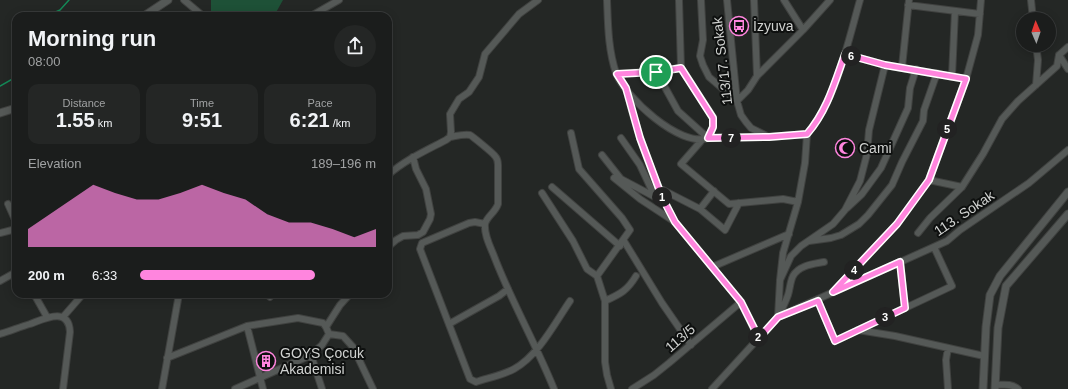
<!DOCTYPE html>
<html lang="en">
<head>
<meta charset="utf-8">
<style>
	:root { --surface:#1b1d1c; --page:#242625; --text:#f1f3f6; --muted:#a0a2a3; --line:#393b3b; --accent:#ff85de }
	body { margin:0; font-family:Helvetica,sans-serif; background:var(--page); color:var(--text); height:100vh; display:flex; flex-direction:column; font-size:15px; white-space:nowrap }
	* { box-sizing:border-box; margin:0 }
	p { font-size:13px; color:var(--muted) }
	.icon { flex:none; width:22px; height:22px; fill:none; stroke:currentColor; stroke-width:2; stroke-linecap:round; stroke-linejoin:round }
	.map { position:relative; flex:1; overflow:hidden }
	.details { position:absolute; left:12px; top:12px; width:380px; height:286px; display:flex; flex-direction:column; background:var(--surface); border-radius:12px; box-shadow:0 2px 10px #0003,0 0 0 1px var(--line) }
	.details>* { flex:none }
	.needle { width:26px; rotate:358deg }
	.fabs { position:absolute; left:1016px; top:12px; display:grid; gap:8px }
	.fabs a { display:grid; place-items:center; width:40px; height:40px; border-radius:50%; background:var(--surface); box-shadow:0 2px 10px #0003,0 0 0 1px var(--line); font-size:20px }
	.pin { position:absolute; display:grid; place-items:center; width:34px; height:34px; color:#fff; margin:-17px; border:2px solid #fff; border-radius:50%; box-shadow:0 1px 4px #0007 }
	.km { position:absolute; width:20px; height:20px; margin:-10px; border-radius:50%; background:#222; color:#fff; font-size:11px; line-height:20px; text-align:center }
	.round { display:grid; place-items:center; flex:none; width:42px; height:42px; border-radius:21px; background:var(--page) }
	.head { display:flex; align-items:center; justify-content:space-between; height:68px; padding:0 16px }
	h1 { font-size:22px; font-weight:800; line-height:30px }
	.metrics { display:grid; grid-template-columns:repeat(3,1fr); gap:6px; height:68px; padding:4px 16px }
	.metrics div { display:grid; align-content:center; border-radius:10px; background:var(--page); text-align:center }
	.metrics b { font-size:20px; font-weight:800 }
	.metrics small { font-size:11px; font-weight:400 }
	.metrics p { font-size:11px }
	.chart { height:112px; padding:8px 16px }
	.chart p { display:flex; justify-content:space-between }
	.chart svg { width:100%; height:72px; margin-top:4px; fill:var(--accent); opacity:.7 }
	ul { padding:0 16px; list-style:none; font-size:13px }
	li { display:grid; grid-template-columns:64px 48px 1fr; align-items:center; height:30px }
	li i { height:10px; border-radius:5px; background:var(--accent) }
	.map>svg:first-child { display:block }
	.green { fill:#1e5137 }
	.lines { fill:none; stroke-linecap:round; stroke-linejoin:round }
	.stream { stroke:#148957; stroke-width:1.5 }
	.minor-casing { stroke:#404240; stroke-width:8 }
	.tertiary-casing { stroke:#404240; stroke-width:9 }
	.minor { stroke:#555957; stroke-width:6 }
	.tertiary { stroke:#555957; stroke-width:7 }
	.route-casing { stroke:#fff; stroke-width:8 }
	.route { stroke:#ff85de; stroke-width:5 }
	.labels { text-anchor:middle; stroke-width:4; stroke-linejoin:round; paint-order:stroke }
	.poi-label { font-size:14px; fill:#d0d2d0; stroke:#0e100f; text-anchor:start }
	.street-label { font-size:14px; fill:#d0d2d0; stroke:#0e100f }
</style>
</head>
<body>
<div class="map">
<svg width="1068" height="389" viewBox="0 0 1068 389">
	<rect width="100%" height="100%" fill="#242725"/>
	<path class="green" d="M 211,0 L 283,0 L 274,16 L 238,16 L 211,14 Z"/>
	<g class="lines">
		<path class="stream" d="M 47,16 L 60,10 L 69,0
			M 0,86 L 16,77"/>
		<defs>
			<path id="minor" d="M 184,0 L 203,16
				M 607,0 C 608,24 608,49 616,73 C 625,97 680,148 708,138 L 767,137
				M 701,0 L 703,40 L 700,56 L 703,65 L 709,77 L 737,101 L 748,90 L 757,76 L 803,30 L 830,0
				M 727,0 L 737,101 L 741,115 L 746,122 L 751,128 L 769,137 L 807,134 C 836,100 848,42 860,0
				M 754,0 L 757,76
				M 784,0 L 803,30
				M 1031,0 L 1033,19
				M 908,5 L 980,14
				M 311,16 L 339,0
				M 1068,47 L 1059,55 L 1068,69
				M 845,54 L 885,65 L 966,79
				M 902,67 L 909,0
				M 656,71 L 678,111 L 708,138 L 713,127 L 713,117 L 681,68 L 679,0
				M 617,74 L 656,71 L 681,68
				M 952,76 L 955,11
				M 1036,85 L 1038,60 L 1036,45
				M 627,92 C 638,136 653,180 674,220
				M 571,133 L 579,169 L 622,218 L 630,230 L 597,276
				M 450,137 C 456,136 463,134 470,135 C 472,136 493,153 495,156 C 497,158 498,162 498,165 L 498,204 C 495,213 487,216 485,224 C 484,235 490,246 494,256 C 511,301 536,344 554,389
				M 621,138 L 640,165 L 655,197
				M 702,140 L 681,164 L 729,204 L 783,199 L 798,202
				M 602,155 L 621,179 L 655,197 L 662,197
				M 388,175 C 405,160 425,151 446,140 L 450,137 L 451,132 L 450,114 L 459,99 L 469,92 L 479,77 L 485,54 L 519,14 L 538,0
				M 614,178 L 640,199 L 675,222 L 741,302 L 759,339
				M 929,180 L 962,187
				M 552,187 L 620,246
				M 659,188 L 700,209 L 725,230 L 739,203
				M 542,193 L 573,241 L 587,269 L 597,276 L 605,301 L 605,362 L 607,375 L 611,389
				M 8,204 L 16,222
				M 847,208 L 862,194 L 881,168 L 908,108 L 910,88 L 916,69
				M 700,209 L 714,191
				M 485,224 L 475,222 L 469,223 L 422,243 L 420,249 L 470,379 L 476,382 C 488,378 503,375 514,369 C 538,356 555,323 570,301
				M 0,233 L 16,229
				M 918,233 L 930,218 L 962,187 L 983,154 L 1002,119 L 1018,101 L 1057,66 L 1059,55
				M 624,241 L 662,303 L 691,345
				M 809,241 L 831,238 L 841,235 L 859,224 L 868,215 L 892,185 L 902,162 L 923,121 L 924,110 L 937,73
				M 388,247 L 396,240 L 403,236 L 418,235 L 423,232 L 430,219 L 431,214 L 426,189 L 416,169 L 413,157
				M 900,262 L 905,308
				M 712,267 L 789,234
				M 780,280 L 791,256 L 801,246 L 833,224 L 845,210 L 860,181 L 867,154 L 869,130 L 885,65
				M 0,281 L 16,272
				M 836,289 L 897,224 L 929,180 L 966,79 L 978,35 L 981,0
				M 34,294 L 47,317
				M 267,294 L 270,297
				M 605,301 C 620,294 627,291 636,276
				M 818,301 L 835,341 L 952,286 L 934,247
				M 781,312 C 783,306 786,301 788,295 C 790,289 790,282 793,276 C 799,265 814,264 824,262
				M 63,317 L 83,294
				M 778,317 L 780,280 L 783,253 L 798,202 L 805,163 L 807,134
				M 449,324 L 499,296 L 508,289
				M 247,326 L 263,389
				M 326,327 L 340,305 L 350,294
				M 858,330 L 895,336 L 984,356
				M 0,334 C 10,331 20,327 30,324 C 44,319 69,306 70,332 L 63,389
				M 329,334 L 343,336 L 353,347 L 373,389
				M 948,348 L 946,360 L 948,389
				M 311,355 L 322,389
				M 167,358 L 247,326 L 298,318 L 323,323 L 326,327 L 329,334 L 322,345 L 311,355 L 235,389
				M 995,385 C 1003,385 1011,383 1018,389
				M 162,389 L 179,294
				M 632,389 L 654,375 L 669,363 L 741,302
				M 712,389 L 778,317 L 947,241 L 960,230 L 1029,183 L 1068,150"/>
			<path id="tertiary" d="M 144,16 L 168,0
				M 0,113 L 16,108
				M 983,389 L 986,327 L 990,295 L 1000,276 L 1068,192
				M 995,389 L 998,328 L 1006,286 L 1068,214"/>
		</defs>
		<use href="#minor" class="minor-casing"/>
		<use href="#tertiary" class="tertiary-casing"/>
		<use href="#minor" class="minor"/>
		<use href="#tertiary" class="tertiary"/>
	</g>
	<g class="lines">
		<defs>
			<path id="route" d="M 845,54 L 885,65 L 966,79 L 929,180 L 897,224 L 833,292 L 900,262 L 905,308 L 835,341 L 818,301 L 778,317 L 759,338 L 741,302 L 675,222 L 662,197 L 640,138 L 626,88 L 617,74 L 656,72 L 681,68 L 713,118 L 713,127 L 708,138 L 769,137 L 807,134 C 827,111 835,82 845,54 Z"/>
		</defs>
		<use href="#route" class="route-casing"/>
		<use href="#route" class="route"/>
	</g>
	<defs>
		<symbol id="bus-ring" viewBox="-11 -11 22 22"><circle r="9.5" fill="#0e100f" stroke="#ff85de" stroke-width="1.5"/><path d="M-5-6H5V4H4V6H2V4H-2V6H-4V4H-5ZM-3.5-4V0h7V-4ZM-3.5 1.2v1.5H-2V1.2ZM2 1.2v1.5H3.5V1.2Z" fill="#ff85de"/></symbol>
		<symbol id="mosque-ring" viewBox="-11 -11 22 22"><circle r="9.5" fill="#0e100f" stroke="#ff85de" stroke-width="1.5"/><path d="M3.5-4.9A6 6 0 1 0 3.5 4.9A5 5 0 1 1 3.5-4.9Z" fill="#ff85de"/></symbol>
		<symbol id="building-ring" viewBox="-11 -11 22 22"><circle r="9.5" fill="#0e100f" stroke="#ff85de" stroke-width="1.5"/><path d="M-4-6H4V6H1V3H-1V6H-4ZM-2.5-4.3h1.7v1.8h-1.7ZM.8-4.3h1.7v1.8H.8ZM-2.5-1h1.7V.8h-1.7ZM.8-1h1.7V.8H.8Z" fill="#ff85de"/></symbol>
	</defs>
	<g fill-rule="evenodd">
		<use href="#bus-ring" x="728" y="15" width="22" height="22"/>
		<use href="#mosque-ring" x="834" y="137" width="22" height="22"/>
		<use href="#building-ring" x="255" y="350" width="22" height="22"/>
	</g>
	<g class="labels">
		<g class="poi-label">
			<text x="753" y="31">İzyuva</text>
			<text x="859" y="153">Cami</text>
			<text x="280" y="358">GOYS Çocuk<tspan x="280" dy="16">Akademisi</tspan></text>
		</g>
		<g class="street-label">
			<text transform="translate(722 61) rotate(-97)" y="5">113/17. Sokak</text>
			<text transform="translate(964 213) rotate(-34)" y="5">113. Sokak</text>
			<text transform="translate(680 338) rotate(-41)" y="5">113/5</text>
		</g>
	</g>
</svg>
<div class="fabs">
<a><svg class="needle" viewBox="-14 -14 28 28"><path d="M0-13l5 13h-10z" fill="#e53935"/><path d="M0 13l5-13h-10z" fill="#a0a2a3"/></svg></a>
</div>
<div class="pin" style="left:656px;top:72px;background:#1e9e55"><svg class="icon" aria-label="arrive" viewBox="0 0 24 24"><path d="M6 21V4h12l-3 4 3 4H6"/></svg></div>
<b class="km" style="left:662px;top:197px">1</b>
<b class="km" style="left:758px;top:337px">2</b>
<b class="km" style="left:885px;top:317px">3</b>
<b class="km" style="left:854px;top:270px">4</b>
<b class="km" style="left:947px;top:129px">5</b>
<b class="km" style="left:851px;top:56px">6</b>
<b class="km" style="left:731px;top:138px">7</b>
<section class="details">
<div class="head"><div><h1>Morning run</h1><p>08:00</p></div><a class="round"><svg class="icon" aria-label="share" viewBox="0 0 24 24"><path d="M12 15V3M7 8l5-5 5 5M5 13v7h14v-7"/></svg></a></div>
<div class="metrics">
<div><p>Distance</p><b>1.55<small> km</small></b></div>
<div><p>Time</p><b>9:51</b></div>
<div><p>Pace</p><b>6:21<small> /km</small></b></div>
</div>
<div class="chart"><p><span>Elevation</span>189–196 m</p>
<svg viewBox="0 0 160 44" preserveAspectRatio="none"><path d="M0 44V33L10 24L20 15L30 6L40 11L50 15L60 15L70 11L80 6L90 11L100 15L110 24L120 29L130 29L140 33L150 38L160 33V44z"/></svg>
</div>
<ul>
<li><b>200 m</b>6:33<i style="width:74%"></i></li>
</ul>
</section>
</div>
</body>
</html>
